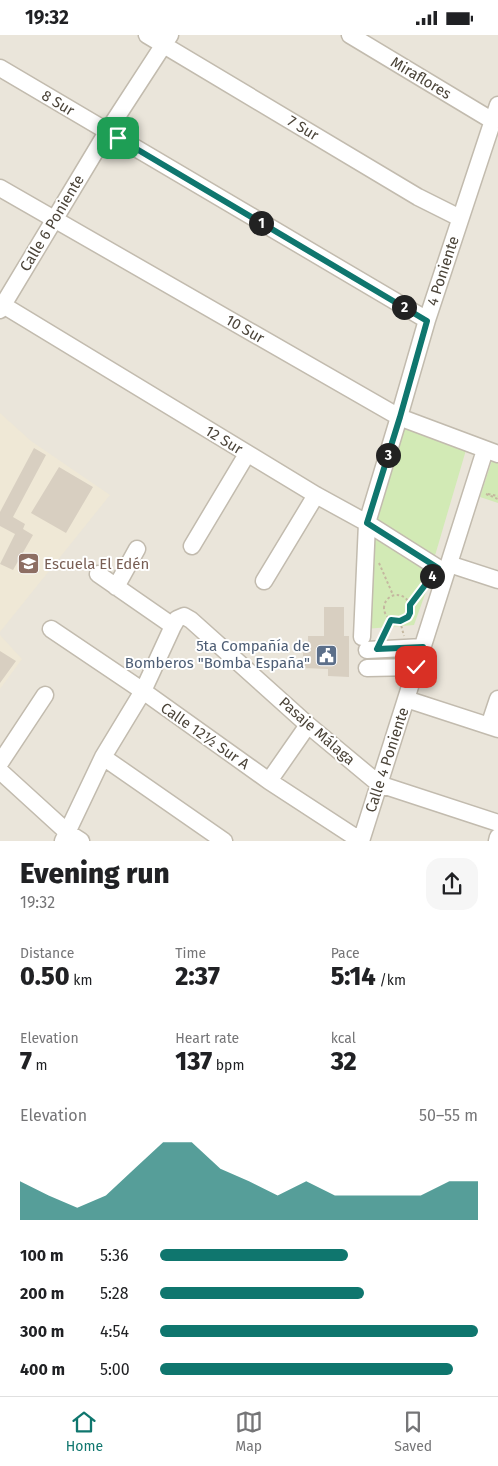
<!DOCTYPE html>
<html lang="en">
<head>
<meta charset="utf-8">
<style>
	:root { --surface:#fff; --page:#f6f6f6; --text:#202124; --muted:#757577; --line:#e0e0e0; --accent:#0f766e }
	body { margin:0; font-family:"Fira Sans",sans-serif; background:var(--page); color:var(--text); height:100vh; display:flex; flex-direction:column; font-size:19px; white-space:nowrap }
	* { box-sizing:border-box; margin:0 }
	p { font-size:16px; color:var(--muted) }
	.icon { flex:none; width:28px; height:28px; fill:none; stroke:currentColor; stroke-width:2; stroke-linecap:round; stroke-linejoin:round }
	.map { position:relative; height:806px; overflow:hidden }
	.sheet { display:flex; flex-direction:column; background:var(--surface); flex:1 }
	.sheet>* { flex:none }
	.pin { position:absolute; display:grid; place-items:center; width:42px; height:42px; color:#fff; margin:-21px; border-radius:10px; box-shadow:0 2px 8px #0006 }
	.km { position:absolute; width:25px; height:25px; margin:-12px; border-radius:50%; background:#222; color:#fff; font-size:14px; line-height:25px; text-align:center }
	.round { display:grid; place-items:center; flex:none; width:52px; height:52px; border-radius:15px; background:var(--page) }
	.overview { display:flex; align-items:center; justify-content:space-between; height:85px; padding:0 20px }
	h1 { font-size:28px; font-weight:800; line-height:38px }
	.metrics { display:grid; grid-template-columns:repeat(3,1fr); gap:8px; height:85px; padding:5px 20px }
	.metrics div { display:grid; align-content:center }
	.metrics b { font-size:25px; font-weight:800 }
	.metrics small { font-size:14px; font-weight:400 }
	.metrics p { font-size:14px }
	.chart { height:140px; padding:10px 20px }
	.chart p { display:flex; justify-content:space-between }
	.chart svg { width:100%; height:90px; margin-top:5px; fill:var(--accent); opacity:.7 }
	ul { padding:0 20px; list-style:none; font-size:16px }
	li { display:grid; grid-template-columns:80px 60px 1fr; align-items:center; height:38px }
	li i { height:12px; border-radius:6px; background:var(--accent) }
	.status { display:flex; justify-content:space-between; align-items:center; height:35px; padding:0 25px; background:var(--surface); direction:ltr }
	.status svg { height:14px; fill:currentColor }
	.dock { display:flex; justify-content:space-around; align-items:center; height:70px; border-top:1px solid var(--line); background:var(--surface); font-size:14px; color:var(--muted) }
	.dock a { display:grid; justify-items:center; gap:2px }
	.dock .selected { color:var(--accent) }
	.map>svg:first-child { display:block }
	.residential { fill:#eae5da }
	.education { fill:#efe8d6 }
	.green { fill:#d2eab5 }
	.building { fill:#d8cfc1 }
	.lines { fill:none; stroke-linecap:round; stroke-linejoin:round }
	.minor-casing { stroke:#c2bbae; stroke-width:19 }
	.path { stroke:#c4b79f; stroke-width:2; stroke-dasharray:2.5 2.5; stroke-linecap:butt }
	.minor { stroke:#fff; stroke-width:16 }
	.route-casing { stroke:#fff; stroke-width:10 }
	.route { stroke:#0f766e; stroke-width:6 }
	.labels { text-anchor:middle; stroke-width:4; stroke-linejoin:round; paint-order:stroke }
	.street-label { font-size:15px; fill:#4b4439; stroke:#fff }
	.education-label { font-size:15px; fill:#785e54; stroke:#fff; text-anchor:start }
	.service-label { font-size:15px; fill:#4e5e75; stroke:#fff; text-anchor:end }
</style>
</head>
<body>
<div class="status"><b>19:32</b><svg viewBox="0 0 49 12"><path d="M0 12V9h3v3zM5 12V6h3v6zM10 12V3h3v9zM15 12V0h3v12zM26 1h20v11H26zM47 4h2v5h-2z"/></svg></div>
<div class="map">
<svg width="498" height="806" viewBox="0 0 498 806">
	<rect width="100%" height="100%" fill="#f6f3ec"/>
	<path class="residential" d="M 0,0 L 498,0 L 498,806 L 0,806 Z"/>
	<path class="education" d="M 0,378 L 31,406 L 110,460 L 0,597 Z
		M 0,600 L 22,624 L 0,654 Z"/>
	<path class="green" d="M 392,386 L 466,415 L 434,524 L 363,480 Z
		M 492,425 L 498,427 L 498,468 L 480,462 Z
		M 375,500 L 433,537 L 414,590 L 365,594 Z"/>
	<path class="building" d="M 34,413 L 46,420 L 13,482 L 25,489 L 23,494 L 33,500 L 13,535 L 0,529 L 15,499 L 0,491 L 0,477 Z
		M 59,432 L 93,452 L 66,498 L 31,478 Z
		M 324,572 L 344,572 L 344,601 L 349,601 L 349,642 L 328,641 L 328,634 L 303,633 L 303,606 L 308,606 L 308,601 L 324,601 Z
		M 0,616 L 16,626 L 0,648 Z"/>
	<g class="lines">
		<defs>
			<path id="minor" d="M 147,0 L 418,162 L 460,183
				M 350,0 L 493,86
				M 0,33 L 427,285
				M 0,153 L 399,382 L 498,419
				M 3,270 L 316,460 L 367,488 L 446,538
				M 0,275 L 107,97 L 170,0
				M 192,511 L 247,419
				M 449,529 L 498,545
				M 98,539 L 173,591
				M 264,546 L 316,460
				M 116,552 L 137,514
				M 51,594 L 143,656 L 269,746 L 361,806
				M 362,602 L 367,488 L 399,382 L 427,285 L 498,70
				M 367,615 L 423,612
				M 367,633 L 416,632
				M 406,664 L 498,694
				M 489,691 L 498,664
				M 103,722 L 224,806
				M 0,728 L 45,660
				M 0,736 L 67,797 L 81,806
				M 269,746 L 308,690
				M 63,806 L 103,722 L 143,656 L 173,591 L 177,584 L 184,581 L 191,585 L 308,690 L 379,749 L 498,788
				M 361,806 L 485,415
				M 497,806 L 498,802"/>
		</defs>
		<use href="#minor" class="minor-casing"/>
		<path class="path" d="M 486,459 L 498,464
			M 488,459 L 498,461
			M 379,528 L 393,560
			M384 573a13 13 0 1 1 26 0a13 13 0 1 1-26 0Z
			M 410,570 L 429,546
			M 400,586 L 404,601
			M 383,601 L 391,585"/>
		<use href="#minor" class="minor"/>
	</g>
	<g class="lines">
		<defs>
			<path id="route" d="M 118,103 L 427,286 L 400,382 L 367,488 L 438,533 L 410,570 L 410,578 L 408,582 L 400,586 L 391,585 L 377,614 L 423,612 L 416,632"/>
		</defs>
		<use href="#route" class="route-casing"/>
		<use href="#route" class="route"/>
	</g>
	<defs>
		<symbol id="school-square" viewBox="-11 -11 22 22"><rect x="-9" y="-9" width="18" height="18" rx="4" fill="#8d6e63" stroke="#fff"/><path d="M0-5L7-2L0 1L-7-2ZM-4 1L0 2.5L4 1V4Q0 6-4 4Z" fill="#fff"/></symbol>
		<symbol id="civic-square" viewBox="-11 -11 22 22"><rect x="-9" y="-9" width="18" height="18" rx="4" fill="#5c6f8a" stroke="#fff"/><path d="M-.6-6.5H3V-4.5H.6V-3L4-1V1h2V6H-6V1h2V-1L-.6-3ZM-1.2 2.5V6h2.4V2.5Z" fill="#fff"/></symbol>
	</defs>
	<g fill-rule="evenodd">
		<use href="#school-square" x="16" y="516" width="25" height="25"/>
		<use href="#civic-square" x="314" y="608" width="25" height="25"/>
	</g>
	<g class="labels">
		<g class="street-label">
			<text transform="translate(421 43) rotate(31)" y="5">Miraflores</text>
			<text transform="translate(58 68) rotate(31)" y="5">8 Sur</text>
			<text transform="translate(303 93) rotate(31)" y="5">7 Sur</text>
			<text transform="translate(52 188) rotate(-59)" y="5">Calle 6 Poniente</text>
			<text transform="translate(443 236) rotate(-72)" y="5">4 Poniente</text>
			<text transform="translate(245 294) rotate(30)" y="5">10 Sur</text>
			<text transform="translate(224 405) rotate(31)" y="5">12 Sur</text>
			<text transform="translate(317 696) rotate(41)" y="5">Pasaje Málaga</text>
			<text transform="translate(205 701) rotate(35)" y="5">Calle 12½ Sur A</text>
			<text transform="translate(387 725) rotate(-72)" y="5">Calle 4 Poniente</text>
		</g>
		<g class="education-label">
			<text x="44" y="534">Escuela El Edén</text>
		</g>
		<g class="service-label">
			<text x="310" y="616">5ta Compañía de<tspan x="310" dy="17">Bomberos "Bomba España"</tspan></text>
		</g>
	</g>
</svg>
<div class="pin" style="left:118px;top:103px;background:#1e9e55"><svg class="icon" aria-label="arrive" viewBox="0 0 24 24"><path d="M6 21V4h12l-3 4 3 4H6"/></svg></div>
<div class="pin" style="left:416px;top:632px;background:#d93025"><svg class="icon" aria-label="check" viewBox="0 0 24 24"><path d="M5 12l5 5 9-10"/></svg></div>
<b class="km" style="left:261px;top:188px">1</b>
<b class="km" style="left:404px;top:272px">2</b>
<b class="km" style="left:388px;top:420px">3</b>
<b class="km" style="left:432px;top:541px">4</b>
</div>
<section class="sheet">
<div class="overview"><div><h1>Evening run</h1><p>19:32</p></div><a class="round"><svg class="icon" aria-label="share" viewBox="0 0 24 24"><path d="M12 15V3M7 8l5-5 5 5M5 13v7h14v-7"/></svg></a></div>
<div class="metrics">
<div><p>Distance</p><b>0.50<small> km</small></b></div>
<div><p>Time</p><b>2:37</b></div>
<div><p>Pace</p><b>5:14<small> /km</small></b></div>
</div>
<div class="metrics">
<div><p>Elevation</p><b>7<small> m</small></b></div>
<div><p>Heart rate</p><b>137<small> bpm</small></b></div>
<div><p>kcal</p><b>32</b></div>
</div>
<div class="chart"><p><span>Elevation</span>50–55 m</p>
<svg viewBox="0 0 160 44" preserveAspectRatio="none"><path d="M0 44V25L10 32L20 38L30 32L40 19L50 6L60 6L70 19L80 25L90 32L100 25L110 32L120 32L130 32L140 32L150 25L160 25V44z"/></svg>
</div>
<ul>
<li><b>100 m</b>5:36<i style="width:59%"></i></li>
<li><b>200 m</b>5:28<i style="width:64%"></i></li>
<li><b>300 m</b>4:54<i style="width:100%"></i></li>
<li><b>400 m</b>5:00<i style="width:92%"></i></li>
</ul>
</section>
<nav class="dock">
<a class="selected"><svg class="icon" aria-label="home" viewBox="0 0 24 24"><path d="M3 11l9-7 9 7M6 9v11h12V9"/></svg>Home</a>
<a><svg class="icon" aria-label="map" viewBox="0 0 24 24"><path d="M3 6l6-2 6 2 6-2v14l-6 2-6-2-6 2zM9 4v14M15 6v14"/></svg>Map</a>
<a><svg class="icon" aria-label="saved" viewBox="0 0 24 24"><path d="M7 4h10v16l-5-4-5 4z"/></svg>Saved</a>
</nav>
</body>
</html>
